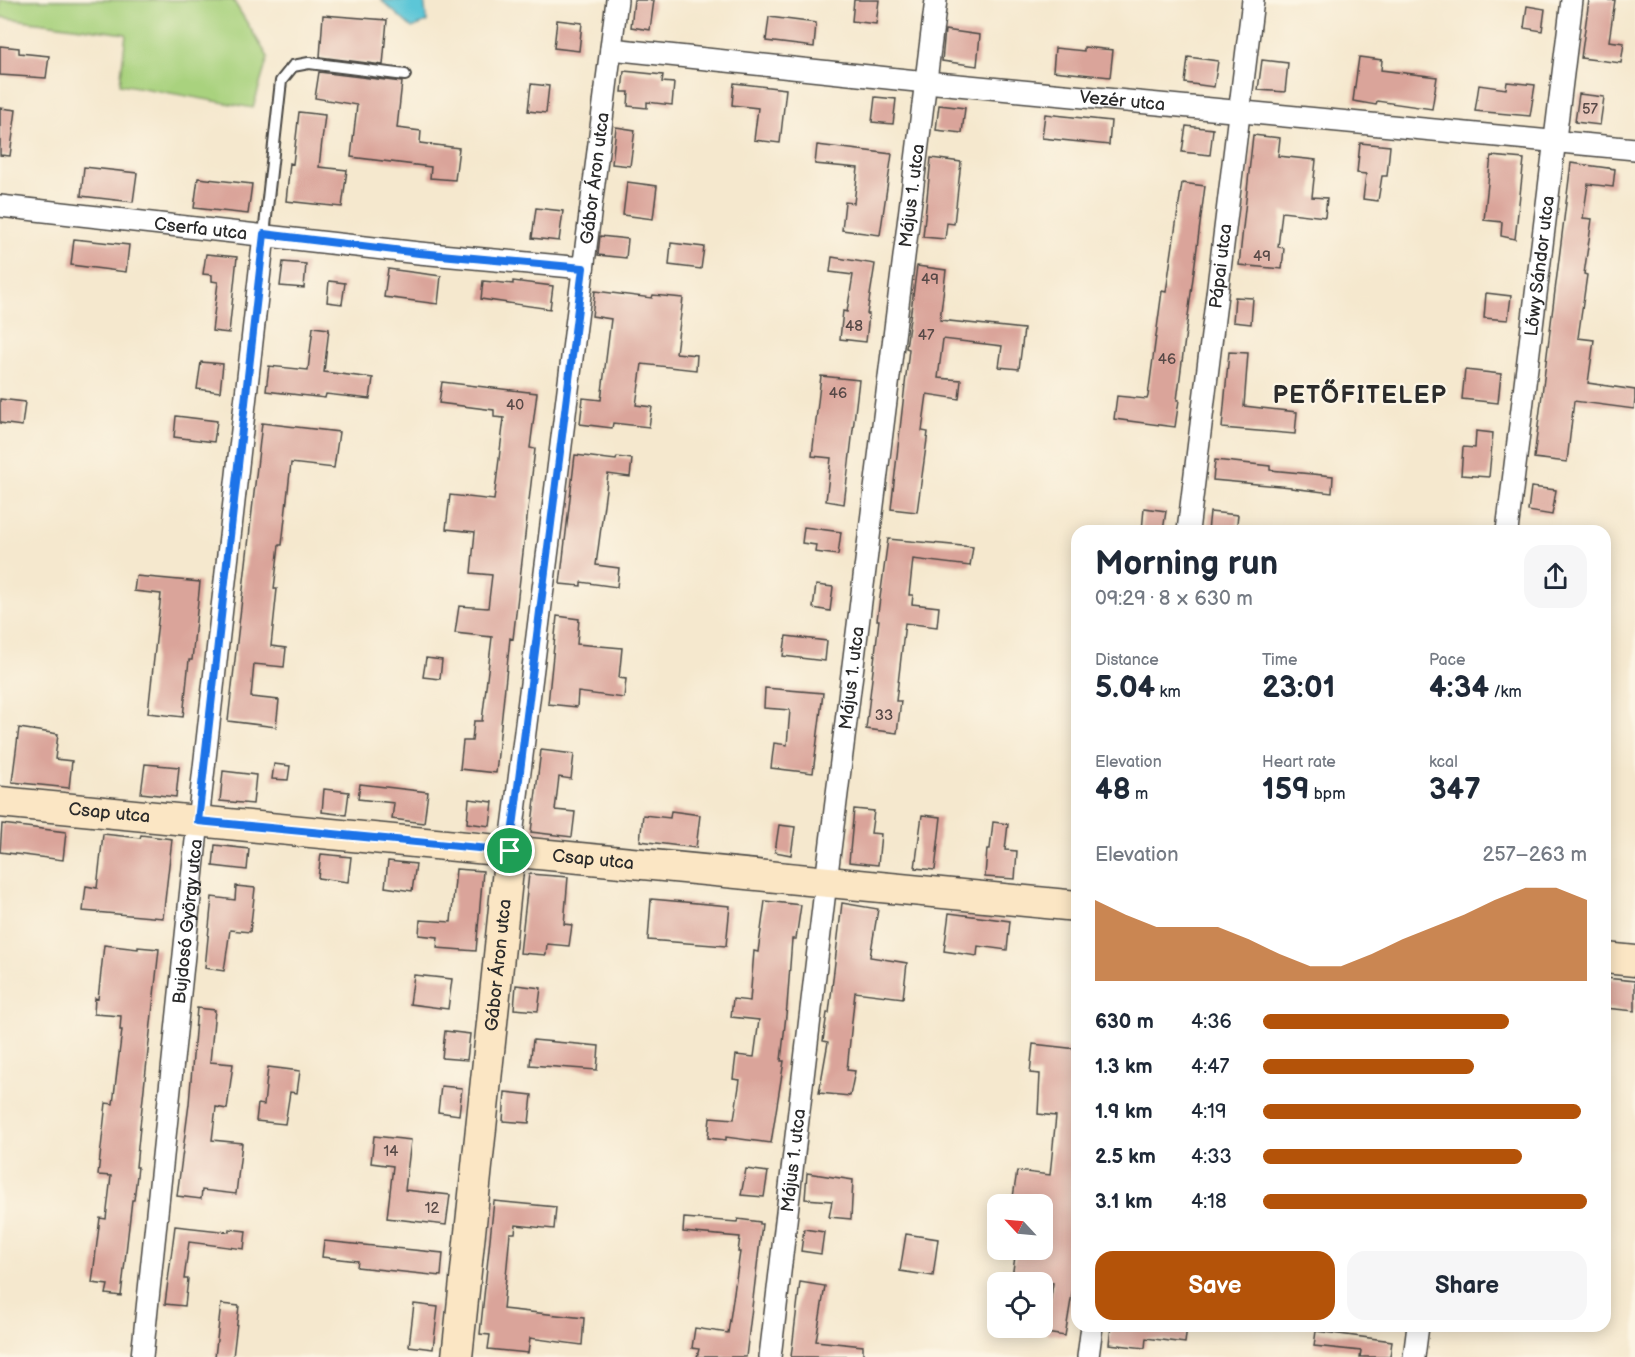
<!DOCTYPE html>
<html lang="en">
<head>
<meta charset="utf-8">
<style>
	:root { --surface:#fff; --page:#f6f6f7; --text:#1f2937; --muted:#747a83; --accent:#b45309 }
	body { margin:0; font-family:"Balsamiq Sans",sans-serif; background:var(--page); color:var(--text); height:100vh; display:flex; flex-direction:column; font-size:22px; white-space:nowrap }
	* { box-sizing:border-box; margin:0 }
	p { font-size:20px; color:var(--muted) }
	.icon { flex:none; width:33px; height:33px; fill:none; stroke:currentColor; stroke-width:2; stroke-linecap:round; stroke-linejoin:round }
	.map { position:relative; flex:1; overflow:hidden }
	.panel { position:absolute; left:1071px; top:525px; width:540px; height:807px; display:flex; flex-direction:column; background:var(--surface); border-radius:18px; box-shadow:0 3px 15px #0003 }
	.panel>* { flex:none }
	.needle { width:39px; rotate:296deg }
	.buttons { position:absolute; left:987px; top:1194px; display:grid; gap:12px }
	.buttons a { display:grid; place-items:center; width:66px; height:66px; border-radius:12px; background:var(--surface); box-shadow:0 3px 15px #0003; font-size:30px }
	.pin { position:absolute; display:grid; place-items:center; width:51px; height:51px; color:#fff; margin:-26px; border:3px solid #fff; border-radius:50%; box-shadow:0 2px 6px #0007 }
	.round { display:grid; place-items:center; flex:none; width:63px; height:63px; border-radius:18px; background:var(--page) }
	.summary { display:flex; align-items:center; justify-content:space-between; height:102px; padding:0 24px }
	h1 { font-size:33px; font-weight:700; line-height:45px }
	.figures { display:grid; grid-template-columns:repeat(3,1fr); gap:9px; height:102px; padding:6px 24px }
	.figures div { display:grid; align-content:center }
	.figures b { font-size:30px; font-weight:700 }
	.figures small { font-size:16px; font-weight:400 }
	.figures p { font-size:16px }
	.chart { height:168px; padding:12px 24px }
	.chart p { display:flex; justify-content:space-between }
	.chart svg { width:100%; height:108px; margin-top:6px; fill:var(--accent); opacity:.7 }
	.action { display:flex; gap:12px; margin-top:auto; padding:12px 24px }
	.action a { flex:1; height:69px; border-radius:18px; background:var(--accent); color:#fff; font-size:24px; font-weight:700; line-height:69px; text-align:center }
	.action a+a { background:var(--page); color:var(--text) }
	ul { padding:0 24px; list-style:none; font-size:20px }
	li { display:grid; grid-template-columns:96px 72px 1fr; align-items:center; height:45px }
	li i { height:15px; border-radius:8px; background:var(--accent) }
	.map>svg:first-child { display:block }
	.green { fill:#a9d27e; stroke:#6a7e54; stroke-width:1.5 }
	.water { fill:#5cc6d7; stroke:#447881; stroke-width:1.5 }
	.building { fill:#daa49a }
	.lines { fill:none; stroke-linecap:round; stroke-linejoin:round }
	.lane-casing { stroke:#494743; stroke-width:14 }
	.street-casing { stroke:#494743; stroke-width:24 }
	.secondary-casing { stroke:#494743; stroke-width:33 }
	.lane { stroke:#fff; stroke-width:10 }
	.street { stroke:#fff; stroke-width:21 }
	.secondary { stroke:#fbe6c4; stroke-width:30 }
	.route-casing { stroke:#fff; stroke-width:12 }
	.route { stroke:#1a73e8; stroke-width:8 }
	.labels { text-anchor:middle; stroke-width:4.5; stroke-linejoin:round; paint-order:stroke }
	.number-label { font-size:15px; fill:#574947 }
	.street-label { font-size:18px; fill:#2b2b2b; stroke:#fcf5e5 }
	.district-label { font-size:24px; font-weight:bold; letter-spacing:1.5px; fill:#2b2b2b; stroke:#fcf5e5 }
</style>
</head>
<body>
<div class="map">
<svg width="1635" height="1357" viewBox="0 0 1635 1357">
	<rect width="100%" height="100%" fill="#fcf5e5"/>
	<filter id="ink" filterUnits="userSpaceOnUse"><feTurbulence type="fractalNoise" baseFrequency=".0167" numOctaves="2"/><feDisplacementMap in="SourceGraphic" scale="12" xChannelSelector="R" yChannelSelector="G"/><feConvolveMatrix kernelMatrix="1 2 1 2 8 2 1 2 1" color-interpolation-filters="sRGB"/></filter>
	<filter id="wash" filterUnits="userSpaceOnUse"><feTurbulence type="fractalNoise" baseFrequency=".008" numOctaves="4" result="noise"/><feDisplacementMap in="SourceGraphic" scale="24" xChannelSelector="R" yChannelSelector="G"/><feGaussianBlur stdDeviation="1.35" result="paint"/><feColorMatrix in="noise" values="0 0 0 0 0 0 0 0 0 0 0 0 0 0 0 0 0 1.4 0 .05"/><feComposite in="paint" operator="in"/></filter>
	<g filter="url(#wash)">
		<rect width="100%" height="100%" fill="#f5e8ce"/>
		<path class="green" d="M 0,0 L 233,0 L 268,57 L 253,108 L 120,84 L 126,34 L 0,17 Z"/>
		<path class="water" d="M 381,0 L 424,0 L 427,22 L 412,28 Z"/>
		<g id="blocks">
			<path class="building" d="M 634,0 L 654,0 L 650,30 L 631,27 Z
				M 854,0 L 879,0 L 876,24 L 852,21 Z
				M 1589,0 L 1615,0 L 1609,41 L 1624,43 L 1621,63 L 1581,58 Z
				M 1527,6 L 1545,9 L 1542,31 L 1524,28 Z
				M 323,15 L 387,20 L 383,65 L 320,57 Z
				M 769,17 L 816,23 L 814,47 L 766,41 Z
				M 557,20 L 582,23 L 579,51 L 554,48 Z
				M 945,30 L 980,35 L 977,66 L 942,61 Z
				M 0,46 L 19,48 L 19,53 L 49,56 L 46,78 L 0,75 Z
				M 1084,47 L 1113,50 L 1110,77 L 1053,71 L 1055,48 L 1084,51 Z
				M 1188,57 L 1218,61 L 1214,87 L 1185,83 Z
				M 1359,57 L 1382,60 L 1381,70 L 1437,77 L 1432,109 L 1377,101 L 1376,105 L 1353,101 Z
				M 1262,60 L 1288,63 L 1285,92 L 1258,90 Z
				M 624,71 L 663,75 L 662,82 L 674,83 L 672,105 L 647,102 L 647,108 L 628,106 L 629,92 L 622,92 Z
				M 319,72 L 402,82 L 397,128 L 421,131 L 420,143 L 459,148 L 455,180 L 430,178 L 431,167 L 351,157 L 357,105 L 315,98 Z
				M 1507,82 L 1535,85 L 1530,116 L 1475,111 L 1479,85 L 1506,89 Z
				M 734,83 L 786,89 L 780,143 L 754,140 L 758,108 L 732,105 Z
				M 531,84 L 549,86 L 546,113 L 528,111 Z
				M 1579,94 L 1604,97 L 1600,125 L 1575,122 Z
				M 875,97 L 896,99 L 893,124 L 872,122 Z
				M 939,105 L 965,108 L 962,133 L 936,130 Z
				M 0,108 L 16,110 L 10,156 L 0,155 Z
				M 299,112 L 325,115 L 319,167 L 347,170 L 342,207 L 286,201 L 290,163 L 293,164 Z
				M 1045,114 L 1111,121 L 1109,145 L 1042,138 Z
				M 1186,126 L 1213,129 L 1210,155 L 1182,152 Z
				M 616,127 L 635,130 L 630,166 L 612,164 Z
				M 1253,135 L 1280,138 L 1278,156 L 1316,160 L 1312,197 L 1327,198 L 1325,217 L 1282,212 L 1278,247 L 1284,248 L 1282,269 L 1239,265 Z
				M 1360,143 L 1390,146 L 1387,176 L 1382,176 L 1378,201 L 1363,199 L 1366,174 L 1357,173 Z
				M 817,145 L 892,154 L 880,235 L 842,230 L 845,202 L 854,203 L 858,168 L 815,164 Z
				M 1491,156 L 1524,159 L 1515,239 L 1501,236 L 1502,222 L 1484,220 Z
				M 931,158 L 961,162 L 954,224 L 947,223 L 945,239 L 923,237 Z
				M 1571,163 L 1615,169 L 1613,187 L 1588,184 L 1583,218 L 1592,219 L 1584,274 L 1587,275 L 1578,338 L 1594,340 L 1588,383 L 1635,390 L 1635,399 L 1634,409 L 1574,401 L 1567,462 L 1534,458 Z
				M 84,167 L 137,173 L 133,202 L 81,196 Z
				M 198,178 L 252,184 L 248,214 L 194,208 Z
				M 627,182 L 657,186 L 653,219 L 623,215 Z
				M 1182,183 L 1205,186 L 1177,400 L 1179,400 L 1175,427 L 1114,419 L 1117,396 L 1147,399 L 1148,396 L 1162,291 L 1166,292 Z
				M 536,208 L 563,211 L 559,241 L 532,238 Z
				M 600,236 L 628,239 L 626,258 L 598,255 Z
				M 74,239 L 129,245 L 126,272 L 71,265 Z
				M 671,243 L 704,247 L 701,269 L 669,265 Z
				M 206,254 L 237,257 L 229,333 L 212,331 L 218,282 L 212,281 L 212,275 L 203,274 Z
				M 832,257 L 875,264 L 867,314 L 869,314 L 866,342 L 840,339 L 843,311 L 847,312 L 853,275 L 830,272 Z
				M 283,262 L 306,264 L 304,288 L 280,286 Z
				M 917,266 L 946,270 L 940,320 L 1024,329 L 1019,369 L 999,367 L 1002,346 L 943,339 L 938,378 L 961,380 L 959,399 L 927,394 L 922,431 L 928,432 L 917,512 L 891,509 L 909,349 L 906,348 Z
				M 388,269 L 441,276 L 438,304 L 384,297 Z
				M 329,281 L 345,283 L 342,304 L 327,302 Z
				M 483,281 L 513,284 L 513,281 L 553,286 L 550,309 L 481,299 Z
				M 595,291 L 652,298 L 653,295 L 683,298 L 676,353 L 697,355 L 696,370 L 642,364 L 636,405 L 652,407 L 649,427 L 613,423 L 612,428 L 580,424 L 583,398 L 601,400 L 611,319 L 592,316 Z
				M 1486,293 L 1511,296 L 1508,320 L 1484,318 Z
				M 1235,297 L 1253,298 L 1251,324 L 1233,322 Z
				M 313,327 L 329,329 L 324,372 L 373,378 L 370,399 L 326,394 L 325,398 L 266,391 L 269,366 L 308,370 Z
				M 1229,352 L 1248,353 L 1244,406 L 1297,412 L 1295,434 L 1222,428 Z
				M 201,362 L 223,364 L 220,392 L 197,389 Z
				M 1465,370 L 1501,374 L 1498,403 L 1462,399 Z
				M 821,376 L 859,380 L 844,504 L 826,501 L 831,458 L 812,456 Z
				M 442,382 L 537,393 L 530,448 L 535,449 L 513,639 L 510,638 L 496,773 L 460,769 L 463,741 L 472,741 L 474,721 L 482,721 L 492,637 L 455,633 L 459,606 L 488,608 L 492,575 L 471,573 L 475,532 L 446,529 L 450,495 L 494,500 L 504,418 L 494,417 L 494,410 L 439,403 Z
				M 0,399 L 25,402 L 22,426 L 0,423 Z
				M 176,416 L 217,421 L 214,442 L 174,437 Z
				M 262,423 L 339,432 L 334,468 L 291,463 L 282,545 L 279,545 L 274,589 L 277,589 L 271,646 L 286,648 L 284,667 L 254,664 L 251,697 L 279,700 L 276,727 L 228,721 Z
				M 1476,431 L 1493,433 L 1489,477 L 1461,475 L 1463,447 L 1475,448 Z
				M 575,455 L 616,460 L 617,457 L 632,459 L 630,477 L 608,474 L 596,565 L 619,568 L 617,587 L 581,582 L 581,586 L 560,584 Z
				M 1215,460 L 1270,466 L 1270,470 L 1333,476 L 1332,493 L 1291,488 L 1291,487 L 1213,480 Z
				M 1531,487 L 1556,490 L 1552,515 L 1528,511 Z
				M 1144,508 L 1166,511 L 1163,531 L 1142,531 Z
				M 1210,512 L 1238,515 L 1236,531 L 1208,531 Z
				M 804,527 L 841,532 L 838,555 L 815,552 L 816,545 L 802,543 Z
				M 888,539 L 973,547 L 970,566 L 913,559 L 909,595 L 913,595 L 912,604 L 939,607 L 937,627 L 905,623 L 896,701 L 901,701 L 897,733 L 866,729 L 879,620 L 877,620 Z
				M 136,576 L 200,582 L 192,660 L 189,660 L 183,717 L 148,713 L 161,594 L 134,591 Z
				M 816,585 L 833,587 L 830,611 L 813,608 Z
				M 557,616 L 579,619 L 577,644 L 622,648 L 619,678 L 626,679 L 624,698 L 578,692 L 577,707 L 548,704 Z
				M 786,636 L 827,641 L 825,661 L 783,656 Z
				M 426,658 L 442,660 L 440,679 L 423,677 Z
				M 765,688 L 823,693 L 813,773 L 771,768 L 774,743 L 787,745 L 790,710 L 764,708 Z
				M 19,728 L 58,734 L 55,759 L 72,761 L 69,788 L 12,782 Z
				M 541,750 L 574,754 L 571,779 L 559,777 L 555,810 L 575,812 L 572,837 L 531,832 Z
				M 145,764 L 179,767 L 176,797 L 141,793 Z
				M 274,764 L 290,766 L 288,780 L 272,779 Z
				M 223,771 L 256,775 L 253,804 L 220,801 Z
				M 360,784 L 428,792 L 424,823 L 392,819 L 394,803 L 358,799 Z
				M 324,789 L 349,792 L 346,815 L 322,812 Z
				M 469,799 L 493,802 L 490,826 L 467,823 Z
				M 854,809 L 874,811 L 871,833 L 881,834 L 878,865 L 849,862 Z
				M 671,811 L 700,815 L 696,848 L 640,841 L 643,815 L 670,818 Z
				M 922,815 L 941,817 L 935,870 L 915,868 Z
				M 993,822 L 1008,824 L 1005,850 L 1017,851 L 1015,879 L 985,877 L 987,849 L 990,849 Z
				M 2,824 L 66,832 L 63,860 L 0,852 Z
				M 779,825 L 795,827 L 791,855 L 775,852 Z
				M 103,834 L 140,838 L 141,835 L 172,839 L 163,918 L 83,911 L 86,886 L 97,888 Z
				M 215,845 L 249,849 L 247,870 L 213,866 Z
				M 321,854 L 351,857 L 348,882 L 318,878 Z
				M 388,861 L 416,864 L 412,891 L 385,887 Z
				M 456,869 L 483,871 L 476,951 L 437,948 L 438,937 L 419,935 L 420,920 L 451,922 Z
				M 529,874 L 568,877 L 564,924 L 572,925 L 569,946 L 547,944 L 546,955 L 520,953 Z
				M 236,886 L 255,888 L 250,932 L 230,930 L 224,971 L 205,968 L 212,897 L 235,900 Z
				M 651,899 L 730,906 L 726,946 L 648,940 Z
				M 765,901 L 801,905 L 796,939 L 792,939 L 787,1006 L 781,1061 L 784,1061 L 771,1143 L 726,1137 L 726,1140 L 708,1138 L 710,1117 L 734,1119 L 740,1080 L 733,1079 L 736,1055 L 754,1057 L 759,1020 L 731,1017 L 733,999 L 750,1001 L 754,951 L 758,952 Z
				M 842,903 L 878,909 L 870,957 L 907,963 L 903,998 L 855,992 L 847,1070 L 855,1071 L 850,1096 L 819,1093 L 828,1042 L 823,1041 L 827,1013 L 829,1013 Z
				M 949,913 L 1010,921 L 1007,950 L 978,946 L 977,956 L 944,951 Z
				M 104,945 L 138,949 L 138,947 L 159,949 L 142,1107 L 136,1167 L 138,1167 L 134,1200 L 132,1200 L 121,1296 L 106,1294 L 108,1285 L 92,1283 L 100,1218 L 106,1219 L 111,1176 L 98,1175 L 106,1103 L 113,1104 L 122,1030 L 120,1030 L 121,1016 L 94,1014 L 95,998 L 98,999 Z
				M 414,975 L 452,979 L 448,1009 L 410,1004 Z
				M 1605,978 L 1635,981 L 1635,1011 L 1605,1008 Z
				M 516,985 L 541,988 L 538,1011 L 514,1009 Z
				M 197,1008 L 215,1010 L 210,1062 L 233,1064 L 227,1109 L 216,1107 L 212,1140 L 242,1143 L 236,1194 L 202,1190 L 201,1199 L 177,1196 L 189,1104 Z
				M 445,1031 L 470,1034 L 467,1060 L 442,1058 Z
				M 533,1040 L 599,1046 L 597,1070 L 530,1065 Z
				M 1033,1044 L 1077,1049 L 1077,1264 L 1065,1336 L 1046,1333 L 1053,1283 L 1012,1277 L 1016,1250 L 1042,1250 L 1042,1204 L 1012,1204 L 1017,1171 L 1050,1175 L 1056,1116 L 1038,1114 L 1040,1074 L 1030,1073 Z
				M 268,1067 L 300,1071 L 297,1093 L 290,1092 L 285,1124 L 256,1121 L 258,1104 L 264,1105 Z
				M 441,1086 L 462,1088 L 459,1115 L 438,1112 Z
				M 505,1092 L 532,1095 L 529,1123 L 503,1121 Z
				M 374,1136 L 411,1140 L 405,1190 L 450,1195 L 446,1225 L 387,1218 L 393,1166 L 371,1163 Z
				M 746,1169 L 768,1172 L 764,1197 L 741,1195 Z
				M 807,1173 L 853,1180 L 851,1219 L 829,1217 L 832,1201 L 805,1199 Z
				M 494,1201 L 556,1207 L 554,1229 L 516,1225 L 515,1233 L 510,1233 L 503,1309 L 584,1318 L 582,1345 L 530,1338 L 528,1353 L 488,1349 L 490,1335 L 480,1334 Z
				M 684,1218 L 737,1222 L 738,1219 L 760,1222 L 760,1224 L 762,1224 L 746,1357 L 697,1357 L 699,1349 L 692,1348 L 695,1328 L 728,1333 L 740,1252 L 738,1252 L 740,1237 L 683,1232 Z
				M 175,1226 L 229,1232 L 229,1229 L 246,1231 L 244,1249 L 189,1242 L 184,1279 L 188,1279 L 185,1306 L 165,1304 Z
				M 804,1229 L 824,1232 L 821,1254 L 801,1251 Z
				M 906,1234 L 938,1239 L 933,1276 L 900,1271 Z
				M 324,1241 L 443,1253 L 441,1276 L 357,1267 L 358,1261 L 322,1257 Z
				M 800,1282 L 825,1286 L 816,1341 L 863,1346 L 863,1357 L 791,1357 Z
				M 221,1304 L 239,1306 L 233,1357 L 215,1357 Z
				M 414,1304 L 438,1307 L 433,1349 L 409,1346 Z
				M 1111,1326 L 1187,1326 L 1185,1343 L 1146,1338 L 1145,1348 L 1109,1344 Z
				M 1316,1331 L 1392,1341 L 1390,1357 L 1360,1357 L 1361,1351 L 1314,1346 Z"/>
		</g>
	</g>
	<g filter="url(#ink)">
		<use href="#blocks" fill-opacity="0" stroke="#494743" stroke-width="1.5"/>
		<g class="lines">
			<defs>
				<path id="lane" d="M 264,235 L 281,81 L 293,66 L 309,63 L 405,75"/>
				<g id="street">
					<path id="s1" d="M 611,49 L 926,82 L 1635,149"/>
					<path id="s2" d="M 0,206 L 419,253 L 583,268"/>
					<path id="s3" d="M 1188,531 L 1253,0"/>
					<path id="s4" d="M 1507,531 L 1572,0"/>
					<path id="s5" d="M 510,851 L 617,0"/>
					<path id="s6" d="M 142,1357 L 198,821 L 264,235"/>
					<path id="s7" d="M 770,1357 L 826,882 L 936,0"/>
					<path d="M 1088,1357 L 1092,1326"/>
					<path d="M 1414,1357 L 1418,1326"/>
				</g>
				<g id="secondary">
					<path id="s8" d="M 0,802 L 1077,906"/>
					<path d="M 1605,958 L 1635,961"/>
					<path id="s9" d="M 457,1357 L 510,851"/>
				</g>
			</defs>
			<use href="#lane" class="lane-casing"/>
			<use href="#street" class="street-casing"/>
			<use href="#secondary" class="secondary-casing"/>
			<use href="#lane" class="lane"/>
			<use href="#street" class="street"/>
			<use href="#secondary" class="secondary"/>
		</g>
	</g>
	<g class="lines" filter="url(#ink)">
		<defs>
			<path id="route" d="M 264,234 L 419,253 L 583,268 L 510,851 L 198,821 Z"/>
		</defs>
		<use href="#route" class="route-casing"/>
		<use href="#route" class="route"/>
	</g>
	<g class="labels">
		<g class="number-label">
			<text x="1590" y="114">57</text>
			<text x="1262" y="261">49</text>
			<text x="930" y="284">49</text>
			<text x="854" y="331">48</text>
			<text x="926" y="340">47</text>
			<text x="1167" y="364">46</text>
			<text x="838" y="398">46</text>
			<text x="515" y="410">40</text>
			<text x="884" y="720">33</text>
			<text x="391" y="1156">14</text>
			<text x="432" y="1213">12</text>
		</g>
		<g class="street-label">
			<text dy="6" stroke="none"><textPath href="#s1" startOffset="514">Vezér utca</textPath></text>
			<text dy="6" stroke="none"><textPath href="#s5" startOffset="678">Gábor Áron utca</textPath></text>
			<text dy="6" stroke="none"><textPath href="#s7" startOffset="1170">Május 1. utca</textPath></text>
			<text dy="6" stroke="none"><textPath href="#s2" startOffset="202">Cserfa utca</textPath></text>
			<text dy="6" stroke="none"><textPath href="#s3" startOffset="267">Pápai utca</textPath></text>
			<text dy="6" stroke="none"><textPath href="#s4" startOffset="267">Lőwy Sándor utca</textPath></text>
			<text dy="6" stroke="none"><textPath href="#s7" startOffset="684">Május 1. utca</textPath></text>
			<text dy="6" stroke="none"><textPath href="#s8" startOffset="110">Csap utca</textPath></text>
			<text dy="6" stroke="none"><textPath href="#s8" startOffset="596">Csap utca</textPath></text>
			<text dy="6" stroke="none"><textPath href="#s6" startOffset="438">Bujdosó György utca</textPath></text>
			<text dy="6" stroke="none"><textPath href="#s9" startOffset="394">Gábor Áron utca</textPath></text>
			<text dy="6" stroke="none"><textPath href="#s7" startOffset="198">Május 1. utca</textPath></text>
		</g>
		<g class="district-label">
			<text x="1360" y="403">PETŐFITELEP</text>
		</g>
	</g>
</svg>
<div class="buttons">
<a><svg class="needle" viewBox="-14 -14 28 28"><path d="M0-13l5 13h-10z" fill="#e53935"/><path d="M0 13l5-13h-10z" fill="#747a83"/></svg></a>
<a><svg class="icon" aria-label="locate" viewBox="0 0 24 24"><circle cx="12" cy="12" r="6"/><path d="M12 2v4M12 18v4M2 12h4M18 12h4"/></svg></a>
</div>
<div class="pin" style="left:510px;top:851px;background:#1e9e55"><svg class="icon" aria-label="arrive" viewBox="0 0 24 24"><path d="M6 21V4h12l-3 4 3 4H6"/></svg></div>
<section class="panel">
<div class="summary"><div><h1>Morning run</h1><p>09:29 · 8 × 630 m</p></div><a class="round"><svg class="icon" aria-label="share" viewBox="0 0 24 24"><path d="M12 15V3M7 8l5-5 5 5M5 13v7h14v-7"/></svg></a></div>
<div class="figures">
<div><p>Distance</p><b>5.04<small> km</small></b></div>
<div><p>Time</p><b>23:01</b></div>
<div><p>Pace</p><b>4:34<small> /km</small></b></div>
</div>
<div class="figures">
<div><p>Elevation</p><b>48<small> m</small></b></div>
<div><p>Heart rate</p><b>159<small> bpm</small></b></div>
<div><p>kcal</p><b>347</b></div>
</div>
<div class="chart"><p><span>Elevation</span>257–263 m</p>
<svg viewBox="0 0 160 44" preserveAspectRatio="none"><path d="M0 44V11L10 17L20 22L30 22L40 22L50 27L60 33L70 38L80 38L90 33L100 27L110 22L120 17L130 11L140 6L150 6L160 11V44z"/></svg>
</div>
<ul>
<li><b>630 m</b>4:36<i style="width:76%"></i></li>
<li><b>1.3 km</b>4:47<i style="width:65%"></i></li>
<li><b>1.9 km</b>4:19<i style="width:98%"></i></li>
<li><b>2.5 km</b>4:33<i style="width:80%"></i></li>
<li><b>3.1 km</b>4:18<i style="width:100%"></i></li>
</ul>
<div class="action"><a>Save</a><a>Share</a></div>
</section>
</div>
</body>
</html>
